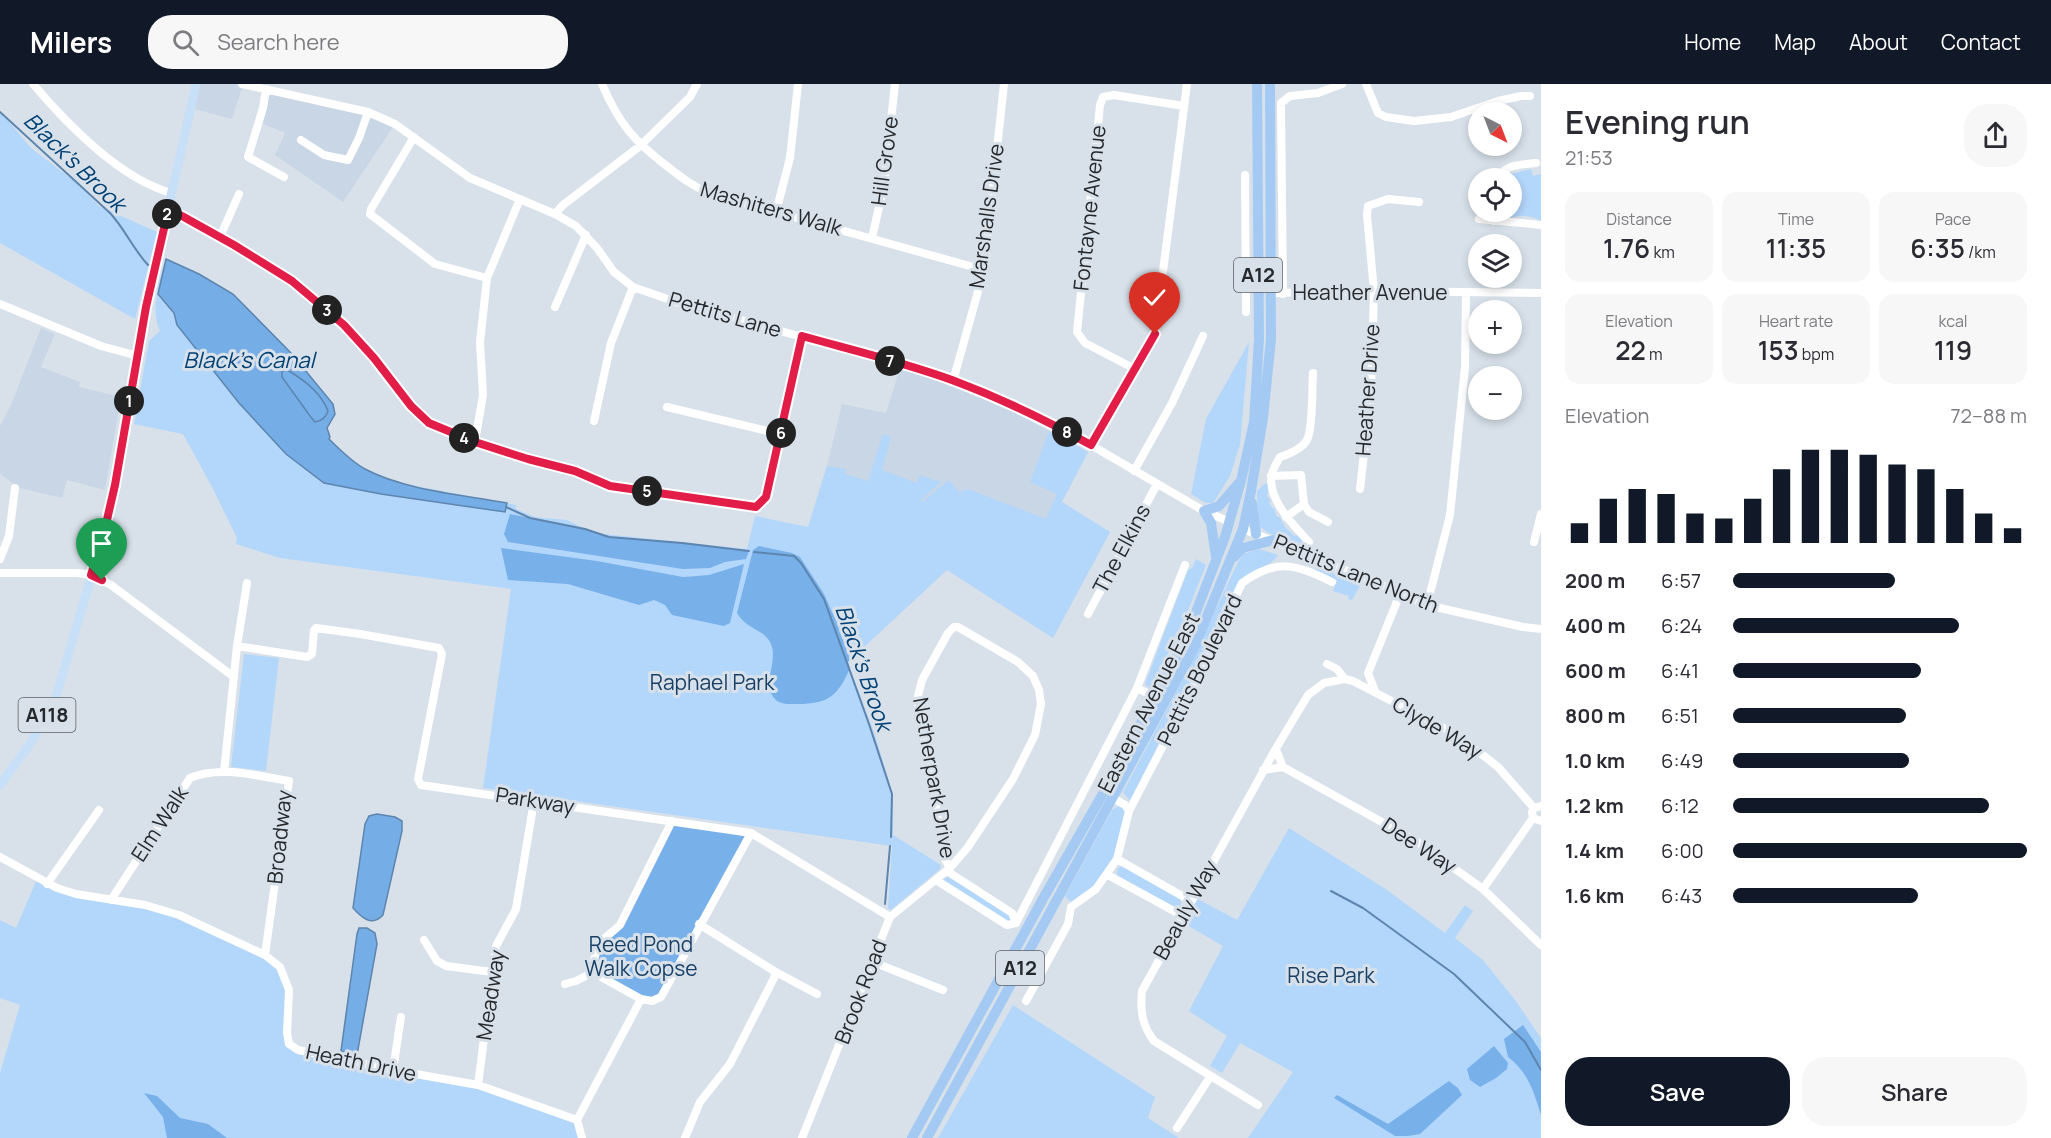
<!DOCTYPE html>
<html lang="en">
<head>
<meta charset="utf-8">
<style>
	:root { --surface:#fff; --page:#f7f7f7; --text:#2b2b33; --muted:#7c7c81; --accent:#111827 }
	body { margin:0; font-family:Manrope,sans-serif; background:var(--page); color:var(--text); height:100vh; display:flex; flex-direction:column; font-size:22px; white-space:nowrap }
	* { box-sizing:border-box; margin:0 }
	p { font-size:20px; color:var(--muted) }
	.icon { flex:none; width:33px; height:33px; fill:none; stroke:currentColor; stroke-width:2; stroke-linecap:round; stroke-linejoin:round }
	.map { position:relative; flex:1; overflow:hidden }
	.details { display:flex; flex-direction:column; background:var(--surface); width:510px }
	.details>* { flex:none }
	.needle { width:39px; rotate:138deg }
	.controls { position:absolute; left:1468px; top:18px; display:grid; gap:12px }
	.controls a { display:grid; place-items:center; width:54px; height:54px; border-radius:50%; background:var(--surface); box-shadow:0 3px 9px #0003; font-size:30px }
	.pin { position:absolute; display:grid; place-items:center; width:51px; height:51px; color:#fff; margin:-62px -26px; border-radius:50% 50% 50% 0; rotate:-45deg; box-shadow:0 0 6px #0007 }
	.pin .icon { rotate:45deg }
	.km { position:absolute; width:30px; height:30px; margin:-15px; border-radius:50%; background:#222; color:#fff; font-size:16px; line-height:30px; text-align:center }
	.round { display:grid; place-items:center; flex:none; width:63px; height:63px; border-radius:24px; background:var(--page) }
	.head { display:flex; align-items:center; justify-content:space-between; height:102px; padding:0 24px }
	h1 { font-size:33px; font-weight:600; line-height:45px }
	.figures { display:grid; grid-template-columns:repeat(3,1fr); gap:9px; height:102px; padding:6px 24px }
	.figures div { display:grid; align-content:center; border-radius:15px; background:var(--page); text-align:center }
	.figures b { font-size:26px; font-weight:600 }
	.figures small { font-size:16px; font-weight:400 }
	.figures p { font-size:16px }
	.chart { height:168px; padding:12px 24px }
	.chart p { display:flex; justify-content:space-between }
	.chart svg { width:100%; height:108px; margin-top:6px; stroke:var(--accent); stroke-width:6 }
	.button { display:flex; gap:12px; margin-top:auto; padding:12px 24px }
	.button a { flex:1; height:69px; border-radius:24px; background:var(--accent); color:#fff; font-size:24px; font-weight:600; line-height:69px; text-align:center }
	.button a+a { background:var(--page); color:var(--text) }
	ul { padding:0 24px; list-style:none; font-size:20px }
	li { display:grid; grid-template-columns:96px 72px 1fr; align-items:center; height:45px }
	li i { height:15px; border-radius:8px; background:var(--accent) }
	header { display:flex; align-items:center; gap:36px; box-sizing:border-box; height:84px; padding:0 30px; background:var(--accent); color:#fff }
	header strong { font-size:28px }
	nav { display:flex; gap:33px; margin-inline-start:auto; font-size:21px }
	.search { width:420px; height:54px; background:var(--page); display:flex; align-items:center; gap:15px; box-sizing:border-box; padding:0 21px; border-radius:24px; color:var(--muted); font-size:22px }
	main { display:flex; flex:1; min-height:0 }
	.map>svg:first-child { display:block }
	.built { fill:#c9d6e5 }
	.green { fill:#b3d6fb }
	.forest { fill:#78b0ea }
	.water { fill:#75ade6; stroke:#5d85ae; stroke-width:1.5; fill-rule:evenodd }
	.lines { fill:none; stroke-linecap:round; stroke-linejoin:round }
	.stream { stroke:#5d85ae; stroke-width:2 }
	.minor { stroke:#fff; stroke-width:8 }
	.major { stroke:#c8dff8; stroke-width:9 }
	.highway { stroke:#a4caf3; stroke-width:10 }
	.route-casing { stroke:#fff; stroke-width:12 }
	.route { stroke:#e11d48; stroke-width:8 }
	.labels { text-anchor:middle; stroke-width:6; stroke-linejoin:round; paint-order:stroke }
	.shield { fill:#d8e1ea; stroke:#5b6065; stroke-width:1.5 }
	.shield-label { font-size:20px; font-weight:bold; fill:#25282c }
	.street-label { font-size:21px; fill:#25282c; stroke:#d8e1ea }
	.park-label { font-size:21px; fill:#184066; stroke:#d8e1ea }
	.water-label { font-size:22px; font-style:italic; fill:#004074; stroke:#d8e1ea }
</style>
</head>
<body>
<header>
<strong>Milers</strong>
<div class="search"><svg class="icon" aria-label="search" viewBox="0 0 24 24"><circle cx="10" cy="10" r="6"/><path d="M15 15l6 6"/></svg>Search here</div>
<nav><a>Home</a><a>Map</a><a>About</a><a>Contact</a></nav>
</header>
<main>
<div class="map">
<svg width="1541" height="1054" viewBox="0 0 1541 1054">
	<rect width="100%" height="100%" fill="#d8e1ea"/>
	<path class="built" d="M 196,0 L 243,0 L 232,35 L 191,24 Z
		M 266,5 L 368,28 L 395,40 L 343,118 L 275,71 L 285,49 L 259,38 Z
		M 41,244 L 55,250 L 41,283 L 80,298 L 79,303 L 121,313 L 105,406 L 67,396 L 62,414 L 20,404 L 0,390 L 0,342 L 11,321 Z
		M 900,284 L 980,310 L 1088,368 L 1061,418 L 1110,448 L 1053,554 L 947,486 L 850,575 L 808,444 L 827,382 L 842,320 L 886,329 Z"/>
	<path class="green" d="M 0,27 L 31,64 L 73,96 L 99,122 L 157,148 L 135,235 L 0,159 Z
		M 1531,85 L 1533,92 L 1541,90 L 1541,137 C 1533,131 1515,130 1506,136 L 1500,133 L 1497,128 L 1512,128 L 1512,94 L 1502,94 L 1503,92 Z
		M 166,175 L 199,190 L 233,210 L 291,269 L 333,320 L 335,330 L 327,344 L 330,353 L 329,355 L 349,374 L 365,385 L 384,393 L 405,400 L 516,421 L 516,425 L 535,433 L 567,436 L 585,445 L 604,450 L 747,465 L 755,432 L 808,443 L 827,382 L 846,385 L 845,390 L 868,397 L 883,350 L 891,353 L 882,386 L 917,399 L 919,391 L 941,398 L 921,416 L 922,418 L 949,396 L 965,415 L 960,408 L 967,405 L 971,406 L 1046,435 L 1057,410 L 1030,398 L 1049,347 L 1088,368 L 1062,418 L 1110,448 L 1053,554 L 947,486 L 848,578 L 876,654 L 893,711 L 893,751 L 941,781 L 940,785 L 891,826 L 888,824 L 892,762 L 483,704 L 511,505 L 280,474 L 236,460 L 237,454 L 212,403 L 183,350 L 134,340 L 149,257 L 160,247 C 150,226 159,196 166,175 Z
		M 1249,258 L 1240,360 L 1230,392 L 1215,416 L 1212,419 L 1206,419 L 1191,410 L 1206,335 Z
		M 1266,399 L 1269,401 L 1267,412 L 1271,417 L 1269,418 L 1272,424 L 1274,424 L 1277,433 L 1280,433 L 1285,443 L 1294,452 L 1297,451 L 1302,456 L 1302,460 C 1288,455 1268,453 1258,440 L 1257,407 Z
		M 1259,465 L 1278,471 C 1270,484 1252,485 1240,498 L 1130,717 L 1123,708 L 1182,597 L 1238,478 L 1244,470 Z
		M 1196,475 L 1206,481 L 1186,531 L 1151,606 L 1145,600 L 1188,486 L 1192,484 Z
		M 1317,482 L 1360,502 L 1352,516 L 1348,515 L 1349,512 L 1333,507 L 1337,496 L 1315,487 Z
		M 244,570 L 279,574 L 266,687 L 231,683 Z
		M 1119,722 L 1124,725 L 1126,731 L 1115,771 L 1095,801 L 1073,820 L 1065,812 L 1112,726 Z
		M 1289,744 L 1387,806 L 1445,849 L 1465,821 L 1473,827 L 1455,854 L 1483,876 L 1515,916 L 1541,954 L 1541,1054 L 1248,1054 L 1293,988 L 1240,959 L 1222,989 L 1210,982 L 1227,952 L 1189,927 L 1223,862 L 1180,837 L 1194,813 L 1237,836 Z
		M 1122,782 L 1181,815 L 1181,822 L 1177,825 L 1117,792 L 1117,785 Z
		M 948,793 L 1010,830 L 1011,836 L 1008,838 L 943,799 L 944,795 Z
		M 37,795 L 76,810 L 179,831 L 265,871 L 280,883 L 289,906 L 289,960 L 298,966 L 478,1001 L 577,1036 L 582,1054 L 0,1054 L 0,989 L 20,921 L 0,914 L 0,836 L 16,844 Z
		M 1013,921 L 1155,1013 L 1148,1034 L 1179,1054 L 938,1054 Z"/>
	<path class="forest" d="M 287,285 C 303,295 320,309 328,327 C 326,333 323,337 315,338 L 310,332 L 282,293 L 282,287 Z
		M 510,430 L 585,445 L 609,453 L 682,459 L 749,467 L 746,475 L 725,478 L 710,484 L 683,485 L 508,458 L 504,450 Z
		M 759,462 L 792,469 L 800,473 L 824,510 L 836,537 L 850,575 L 848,578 L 850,584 C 838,612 828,620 798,620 C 791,620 782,621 776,616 C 760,601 780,575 770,558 C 762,544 747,546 737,529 L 753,466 Z
		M 501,464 L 597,477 L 683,493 L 709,491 L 744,480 L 730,539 L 724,542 L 672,531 L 665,521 L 654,516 L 639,521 L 568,500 L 508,496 Z
		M 672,737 L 751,749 L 668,902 L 652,917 L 595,887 L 598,860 L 620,841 Z
		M 1523,941 L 1541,968 L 1541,1031 C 1534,1008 1528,988 1508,973 L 1504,955 Z
		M 1494,962 L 1508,979 L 1507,985 L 1496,994 L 1480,1003 L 1470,996 L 1467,985 Z
		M 1449,997 L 1458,1004 L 1462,1011 L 1420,1050 L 1408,1052 L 1395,1052 L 1334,1014 L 1337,1011 L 1388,1040 Z
		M 144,1009 L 157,1012 L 180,1034 L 208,1040 L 227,1054 L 167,1054 L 163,1033 Z"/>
	<path class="water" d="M 166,175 L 199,190 L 233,210 L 291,269 L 333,320 L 335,330 L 327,344 L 330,353 L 329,355 C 340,366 352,378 365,385 C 404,406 463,411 507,419 L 505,428 L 381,410 L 324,399 L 286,370 L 239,319 L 177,241 L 174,229 L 158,210 ZM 287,286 C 303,295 321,309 328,327 C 326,333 322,337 315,338 L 310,332 L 282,293 L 282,287 Z
		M 377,730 L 395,733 L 402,737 L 402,747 L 383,831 C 372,843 362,834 353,824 L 365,740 L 369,732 Z
		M 359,844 L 367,844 L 375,849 L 377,860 L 357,971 L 341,967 L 357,850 Z"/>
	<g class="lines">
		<path class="stream" d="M 0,28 L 110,129 C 125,145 133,165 148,181
			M 506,423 L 530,434 L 585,445 L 609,453 L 682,459 L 749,467
			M 754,468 L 794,472 L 801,479 L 824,515 L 869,640 L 892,710 L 891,753
			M 1331,807 L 1363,824 L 1454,890 L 1525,958 L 1541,986
			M 885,820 L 890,762"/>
		<path class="minor" d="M 33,0 C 66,39 121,96 172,109
			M 242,0 L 368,28 L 395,40 L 470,94 L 555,130 L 576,142 L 597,164 L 614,188 L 633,203 L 676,218 L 900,280 L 953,297 L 1060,343 L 1204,427 L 1230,438
			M 602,0 C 619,40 634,57 668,83 C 682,94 694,103 711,110 L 984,186
			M 1366,0 L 1378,29 L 1386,33 L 1414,37 L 1451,33 L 1498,17 L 1521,12 L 1530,12
			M 266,5 L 263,24 L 248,73 L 284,93
			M 414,53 L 371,125 L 370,130 L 435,180 L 487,194
			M 301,56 L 324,71 L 348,76 L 359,54 L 368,28
			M 1245,91 L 1246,228
			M 1498,94 C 1505,80 1521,81 1536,79
			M 168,127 L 182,132 L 234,161 L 292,197 L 344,241 L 374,274 L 411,322 L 429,339 L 475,358 L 528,375 L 575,387 L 610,402 L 756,423 L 766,413 L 802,252
			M 776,128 L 790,74 L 798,0
			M 1493,128 L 1494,137
			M 555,130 L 563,121 L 640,62 L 690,13 L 697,0
			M 1479,135 L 1541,141
			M 220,153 L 239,110
			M 872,154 L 884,101 L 895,0
			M 1271,209 L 1374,207 L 1541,209
			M 1283,210 L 1281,19 L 1290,12 L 1318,9 L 1342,0
			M 0,220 L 101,262 L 138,272
			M 555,223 L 586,151
			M 1135,285 L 1085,259 L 1077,248 L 1100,21 L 1103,13 L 1114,11 L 1184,22
			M 953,297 L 984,186 L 1004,0
			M 667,323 L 780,350
			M 594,337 L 611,259 L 633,203
			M 475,358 L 483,311 L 480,258 L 487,194 L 520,115
			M 1091,361 L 1155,250 L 1187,0
			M 1134,387 L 1172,319 L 1203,252
			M 1271,392 L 1301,391 L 1304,420 L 1286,433
			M 1360,405 L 1371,307 L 1374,207 L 1367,131 L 1368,122 L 1388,115 L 1419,118
			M 1304,420 L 1309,428 L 1328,438
			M 1243,445 L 1370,496 L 1427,521 L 1523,543 L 1541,545
			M 1534,458 L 1541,430
			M 1304,469 L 1309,458 C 1294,442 1266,414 1272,390 C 1273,384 1277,379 1280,373 C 1289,370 1302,365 1307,356 C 1313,344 1312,305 1313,289
			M 0,475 L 9,452 L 15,404
			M 0,489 L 75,489
			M 78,489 L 91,491 L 111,501 L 234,593
			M 1427,521 L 1450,431 L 1465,283 L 1466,209
			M 1088,530 L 1157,400
			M 237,562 L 247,499
			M 1327,580 L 1337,585 L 1345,595
			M 1137,604 L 1155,613
			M 1375,607 L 1368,589 L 1400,510
			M 1283,683 L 1416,757 L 1483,805 L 1541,861
			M 1263,686 L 1283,683 L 1277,668 L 1275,666
			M 224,688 L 237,562 L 307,573 L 312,570 L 314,546 L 316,544 L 360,550 L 439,564 L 442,570 L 418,695 L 421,701 L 751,749 L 890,833
			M 1113,714 L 1125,721 L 1129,727
			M 1541,722 L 1534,724 L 1532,728 L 1533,734 L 1541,737
			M 0,773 L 57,804 L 76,810 L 145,821 L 179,831 L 265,871 L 280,883 L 289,906 L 287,949 L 289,960 L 298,966 L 393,986 L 478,1001 L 577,1036 L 582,1054
			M 1117,775 L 1191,817
			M 947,787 L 1012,829 L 1016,839
			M 1108,791 L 1183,832
			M 936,796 L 1007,841 L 1016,839
			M 47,800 L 99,726
			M 1483,805 L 1533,734
			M 111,816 L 190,694 C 220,681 258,692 289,697 L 265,871
			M 1016,839 L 1137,604 L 1185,481
			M 699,840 L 774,887 L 817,910
			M 424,856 L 437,877 L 446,882 L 492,888
			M 873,878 L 943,906
			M 565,900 L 576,897 L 595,887
			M 641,915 L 603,894 L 595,887 L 594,877 L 598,860 L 620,841 L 672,737
			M 1026,917 L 1068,840 L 1071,823 L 1096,805 L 1117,775 L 1129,727 L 1191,608 L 1242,499 C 1277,474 1295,480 1332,498
			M 393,986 L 401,933
			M 478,1001 L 496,862 L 516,825 L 534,717
			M 1258,1021 L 1154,957 C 1142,941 1140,927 1142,907 L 1275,666 L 1308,611 L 1324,599 L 1345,595 L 1353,597 L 1457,651 L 1498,683 L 1534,724
			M 577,1036 L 641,915 L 652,917 L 661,913 L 751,749
			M 1177,1044 L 1210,993
			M 685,1054 L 700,1018 L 730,980 L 775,892 L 774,887
			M 802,1054 L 890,833 L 950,784 L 968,763 L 1013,695 L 1035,651 L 1041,620 L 1039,606 L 1033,592 L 1018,578 L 958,543 L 954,543 L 948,549 L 922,596 L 917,616 L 945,775 L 950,784"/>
		<path class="major" d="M 0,701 L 30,660 L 54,619 L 103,453 L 115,401 L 146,223 L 196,0"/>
		<path class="highway" d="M 1252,419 L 1256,450
			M 1216,473 L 1211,439 L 1204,427 L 1219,422 L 1238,400
			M 1234,473 L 1243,464 L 1273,456
			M 912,1054 L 1044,813 L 1105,706 L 1184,559 L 1225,453 L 1241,397 L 1254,338 L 1259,255 L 1257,0
			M 927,1054 L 1194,564 L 1243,445 L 1251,407 L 1263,334 L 1271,255 L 1270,0"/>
	</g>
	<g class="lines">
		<defs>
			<path id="route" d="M 102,496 L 91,491 L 103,453 L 115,401 L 146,223 L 168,127 L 182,132 L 234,161 L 292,197 L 344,241 L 374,274 L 411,322 L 429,339 L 475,358 L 528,375 L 575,387 L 610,402 L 756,423 L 766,413 L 802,252 C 852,266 903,278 952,296 C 1000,314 1046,336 1091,361 L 1155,250"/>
		</defs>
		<use href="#route" class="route-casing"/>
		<use href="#route" class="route"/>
	</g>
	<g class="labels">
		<g class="shield">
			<rect x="1234" y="174" width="48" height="34" rx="4.5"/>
			<rect x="18.5" y="614" width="57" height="34" rx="4.5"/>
			<rect x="996" y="867" width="48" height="34" rx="4.5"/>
		</g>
		<g class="shield-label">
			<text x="1258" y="198">A12</text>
			<text x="47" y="638">A118</text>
			<text x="1020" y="891">A12</text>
		</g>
		<g class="street-label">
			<text transform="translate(885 77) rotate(-82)" y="7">Hill Grove</text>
			<text transform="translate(1090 124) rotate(-84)" y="7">Fontayne Avenue</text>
			<text transform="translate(771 125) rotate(16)" y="7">Mashiters Walk</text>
			<text transform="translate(987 132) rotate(-82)" y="7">Marshalls Drive</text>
			<text x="1370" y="216">Heather Avenue</text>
			<text transform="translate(725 231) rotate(16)" y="7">Pettits Lane</text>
			<text transform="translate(1368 306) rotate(-86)" y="7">Heather Drive</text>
			<text transform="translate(1122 465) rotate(-62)" y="7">The Elkins</text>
			<text transform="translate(1356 490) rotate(22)" y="7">Pettits Lane North</text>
			<text transform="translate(1200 586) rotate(-64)" y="7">Pettits Boulevard</text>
			<text transform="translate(1149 619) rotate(-63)" y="7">Eastern Avenue East</text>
			<text transform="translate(1437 644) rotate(31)" y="7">Clyde Way</text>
			<text transform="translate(934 694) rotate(80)" y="7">Netherpark Drive</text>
			<text transform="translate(535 717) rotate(9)" y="7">Parkway</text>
			<text transform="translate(160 740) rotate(-57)" y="7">Elm Walk</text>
			<text transform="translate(280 753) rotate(-84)" y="7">Broadway</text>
			<text transform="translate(1419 762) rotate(33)" y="7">Dee Way</text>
			<text transform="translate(1186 826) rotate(-61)" y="7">Beauly Way</text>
			<text transform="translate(861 908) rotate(-69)" y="7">Brook Road</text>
			<text transform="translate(491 911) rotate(-81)" y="7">Meadway</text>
			<text transform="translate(361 979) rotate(12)" y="7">Heath Drive</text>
		</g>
		<g class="park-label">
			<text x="712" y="606">Raphael Park</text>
			<text x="641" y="868">Reed Pond<tspan x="641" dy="24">Walk Copse</tspan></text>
			<text x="1331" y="899">Rise Park</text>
		</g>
		<g class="water-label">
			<text transform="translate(75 78) rotate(44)" y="8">Black's Brook</text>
			<text x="249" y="284">Black's Canal</text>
			<text transform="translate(864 584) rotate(71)" y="8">Black's Brook</text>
		</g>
	</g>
</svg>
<div class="controls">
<a><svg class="needle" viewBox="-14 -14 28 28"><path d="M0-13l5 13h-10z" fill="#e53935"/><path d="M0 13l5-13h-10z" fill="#7c7c81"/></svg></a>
<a><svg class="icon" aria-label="locate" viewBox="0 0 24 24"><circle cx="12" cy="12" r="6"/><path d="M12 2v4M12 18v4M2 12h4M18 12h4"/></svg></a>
<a><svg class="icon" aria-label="layers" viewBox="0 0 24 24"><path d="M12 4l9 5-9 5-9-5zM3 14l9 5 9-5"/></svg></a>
<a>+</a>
<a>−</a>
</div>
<div class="pin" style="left:102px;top:496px;background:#1e9e55"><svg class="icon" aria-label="arrive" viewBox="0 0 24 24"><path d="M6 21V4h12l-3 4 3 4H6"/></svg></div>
<div class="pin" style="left:1155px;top:250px;background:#d93025"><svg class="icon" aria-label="check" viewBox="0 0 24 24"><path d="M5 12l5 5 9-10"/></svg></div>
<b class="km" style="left:129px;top:317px">1</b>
<b class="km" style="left:167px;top:130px">2</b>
<b class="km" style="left:327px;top:226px">3</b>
<b class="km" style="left:464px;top:354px">4</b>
<b class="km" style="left:647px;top:407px">5</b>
<b class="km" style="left:781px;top:349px">6</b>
<b class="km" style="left:890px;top:277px">7</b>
<b class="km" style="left:1067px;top:348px">8</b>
</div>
<section class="details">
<div class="head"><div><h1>Evening run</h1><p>21:53</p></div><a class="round"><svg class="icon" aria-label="share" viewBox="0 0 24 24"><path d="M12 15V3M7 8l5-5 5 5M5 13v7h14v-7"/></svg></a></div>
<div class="figures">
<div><p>Distance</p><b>1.76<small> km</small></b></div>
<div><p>Time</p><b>11:35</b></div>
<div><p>Pace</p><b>6:35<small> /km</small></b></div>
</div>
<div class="figures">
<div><p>Elevation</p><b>22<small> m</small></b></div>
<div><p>Heart rate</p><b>153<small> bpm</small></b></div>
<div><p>kcal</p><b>119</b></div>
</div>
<div class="chart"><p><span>Elevation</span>72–88 m</p>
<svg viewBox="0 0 160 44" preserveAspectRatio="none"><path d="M5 44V36M15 44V26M25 44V22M35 44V24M45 44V32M55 44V34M65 44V26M75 44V14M85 44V6M95 44V6M105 44V8M115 44V12M125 44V14M135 44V22M145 44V32M155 44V38"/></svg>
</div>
<ul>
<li><b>200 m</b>6:57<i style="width:55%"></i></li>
<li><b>400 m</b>6:24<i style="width:77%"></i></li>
<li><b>600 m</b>6:41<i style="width:64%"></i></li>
<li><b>800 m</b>6:51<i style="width:59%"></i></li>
<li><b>1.0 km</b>6:49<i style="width:60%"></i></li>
<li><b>1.2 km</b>6:12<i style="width:87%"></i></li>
<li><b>1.4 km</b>6:00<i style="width:100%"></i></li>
<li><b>1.6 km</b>6:43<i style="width:63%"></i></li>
</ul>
<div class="button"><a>Save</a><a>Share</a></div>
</section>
</main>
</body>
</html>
